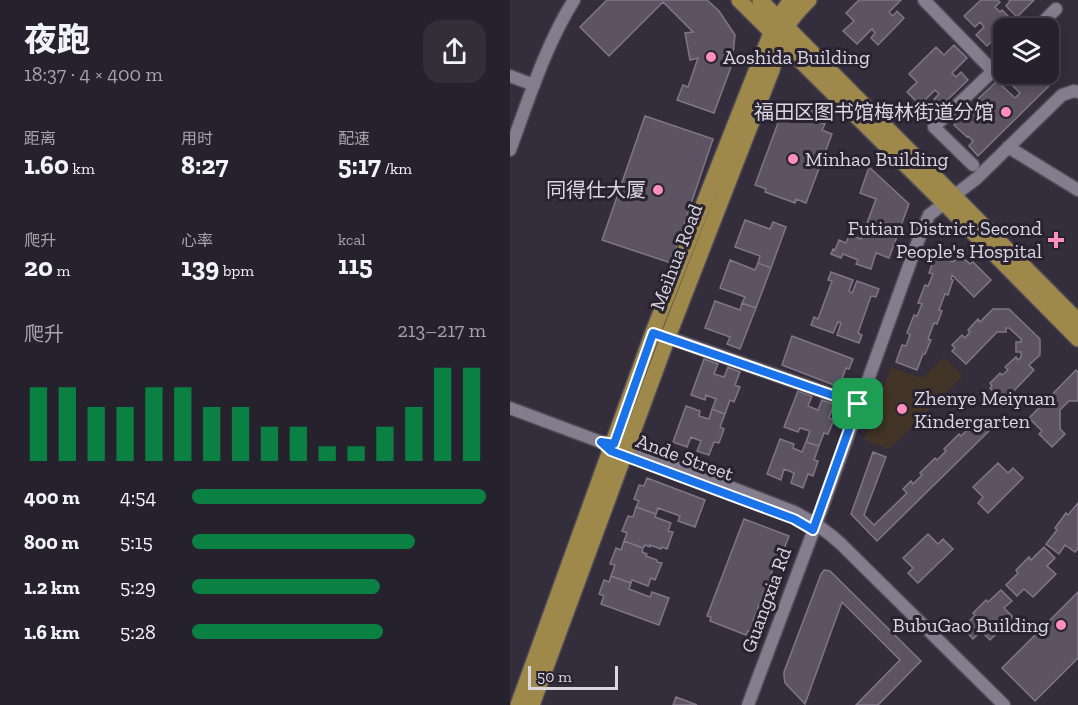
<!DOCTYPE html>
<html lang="zh">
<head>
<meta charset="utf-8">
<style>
	:root { --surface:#26222d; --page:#322f39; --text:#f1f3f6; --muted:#a4a4aa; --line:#423f49; --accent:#0b8043 }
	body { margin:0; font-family:"Zilla Slab","Noto Sans SC",serif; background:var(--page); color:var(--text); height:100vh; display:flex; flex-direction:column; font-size:22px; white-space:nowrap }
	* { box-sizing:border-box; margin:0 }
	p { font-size:20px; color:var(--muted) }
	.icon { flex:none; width:33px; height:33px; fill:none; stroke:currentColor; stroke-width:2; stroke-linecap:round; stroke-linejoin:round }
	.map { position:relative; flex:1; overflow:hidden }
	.drawer { display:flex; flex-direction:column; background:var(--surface); width:510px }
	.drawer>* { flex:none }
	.controls { position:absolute; left:483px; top:18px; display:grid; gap:12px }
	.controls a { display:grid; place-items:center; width:66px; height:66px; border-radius:12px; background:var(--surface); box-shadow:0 3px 15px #0003,0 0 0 2px var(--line); font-size:30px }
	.scale { position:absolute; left:18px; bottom:15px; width:90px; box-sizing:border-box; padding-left:6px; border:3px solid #dbd7e0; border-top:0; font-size:16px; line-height:21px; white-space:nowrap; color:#dbd7e0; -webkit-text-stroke:4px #292331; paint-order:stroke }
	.pin { position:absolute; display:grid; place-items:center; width:51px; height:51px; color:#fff; margin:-26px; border-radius:12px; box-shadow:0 3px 9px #0006 }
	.round { display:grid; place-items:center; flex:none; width:63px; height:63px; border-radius:18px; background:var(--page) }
	.headline { display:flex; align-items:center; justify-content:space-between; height:102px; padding:0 24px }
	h1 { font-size:33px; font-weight:800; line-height:45px }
	.metrics { display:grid; grid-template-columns:repeat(3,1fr); gap:9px; height:102px; padding:6px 24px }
	.metrics div { display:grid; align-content:center }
	.metrics b { font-size:26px; font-weight:800 }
	.metrics small { font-size:16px; font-weight:400 }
	.metrics p { font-size:16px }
	.chart { height:168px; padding:12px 24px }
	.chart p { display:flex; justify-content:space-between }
	.chart svg { width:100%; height:108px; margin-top:6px; stroke:var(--accent); stroke-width:6 }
	ul { padding:0 24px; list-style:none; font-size:20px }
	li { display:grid; grid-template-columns:96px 72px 1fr; align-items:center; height:45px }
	li i { height:15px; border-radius:8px; background:var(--accent) }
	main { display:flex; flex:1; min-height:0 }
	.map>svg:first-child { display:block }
	.education { fill:#423527 }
	.building { fill:#5c5363; stroke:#7f7687; stroke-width:1.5 }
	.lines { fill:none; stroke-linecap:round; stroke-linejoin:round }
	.minor-casing { stroke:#514b57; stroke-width:15 }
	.major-casing { stroke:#514b57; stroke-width:18 }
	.minor { stroke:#847d8e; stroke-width:12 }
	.major { stroke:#9e894b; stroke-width:15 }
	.route-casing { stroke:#fff; stroke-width:12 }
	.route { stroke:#1a73e8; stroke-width:8 }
	.poi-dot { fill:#fe8ebb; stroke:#292331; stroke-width:2 }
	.labels { text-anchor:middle; stroke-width:6; stroke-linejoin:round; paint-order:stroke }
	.poi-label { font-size:20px; fill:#dbd7e0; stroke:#292331; text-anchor:end }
	.street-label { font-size:20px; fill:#dbd7e0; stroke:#292331 }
</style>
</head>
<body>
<main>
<section class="drawer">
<div class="headline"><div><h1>夜跑</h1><p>18:37 · 4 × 400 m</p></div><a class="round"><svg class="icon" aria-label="share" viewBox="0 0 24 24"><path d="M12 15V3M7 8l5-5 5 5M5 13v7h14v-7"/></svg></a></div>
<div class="metrics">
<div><p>距离</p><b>1.60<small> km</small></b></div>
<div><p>用时</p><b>8:27</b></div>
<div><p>配速</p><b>5:17<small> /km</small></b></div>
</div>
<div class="metrics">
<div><p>爬升</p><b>20<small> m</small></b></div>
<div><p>心率</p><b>139<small> bpm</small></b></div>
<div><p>kcal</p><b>115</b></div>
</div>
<div class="chart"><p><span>爬升</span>213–217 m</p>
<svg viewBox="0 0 160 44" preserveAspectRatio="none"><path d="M5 44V14M15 44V14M25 44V22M35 44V22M45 44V14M55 44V14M65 44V22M75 44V22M85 44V30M95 44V30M105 44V38M115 44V38M125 44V30M135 44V22M145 44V6M155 44V6"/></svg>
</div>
<ul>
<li><b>400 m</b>4:54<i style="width:100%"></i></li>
<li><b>800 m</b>5:15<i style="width:76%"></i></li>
<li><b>1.2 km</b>5:29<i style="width:64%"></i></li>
<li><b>1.6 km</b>5:28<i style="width:65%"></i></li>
</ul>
</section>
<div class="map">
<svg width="568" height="705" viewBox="0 0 568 705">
	<rect width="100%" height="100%" fill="#332d3c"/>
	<path class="education" d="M 434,357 L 453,376 L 379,449 L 354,440 L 381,367 L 412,378 Z"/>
	<path class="building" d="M 97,0 L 197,0 L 209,11 L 225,35 L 222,64 L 204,113 L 167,100 L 173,85 L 178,87 L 188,58 L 180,60 L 175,33 L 183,32 L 153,2 L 99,56 L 70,27 Z
		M 349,0 L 391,0 L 379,12 L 383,16 L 387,11 L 394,18 L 368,45 L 361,38 L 365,33 L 362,29 L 347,44 L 333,31 L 344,21 L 336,13 Z
		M 471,0 L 487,0 L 490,2 L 485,7 L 490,12 L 492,10 L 503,21 L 477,46 L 466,35 L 474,27 L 470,22 L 465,27 L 454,16 Z
		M 499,0 L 524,0 L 507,17 L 496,6 L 500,1 Z
		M 444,45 L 457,58 L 442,73 L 446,77 L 451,72 L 458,80 L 431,106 L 424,99 L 429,94 L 425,90 L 410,105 L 397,92 L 407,82 L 399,74 L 426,47 L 434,55 Z
		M 495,74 L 527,74 L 529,75 L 530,74 L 535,74 L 543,82 L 468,156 L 459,146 L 463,141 L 458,136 L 457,137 L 444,125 L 463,107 L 480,124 L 485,118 L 467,100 L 487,81 L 505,98 L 510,93 L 493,76 Z
		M 295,108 L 309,113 L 306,121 L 315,124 L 312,130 L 322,134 L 296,203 L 286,199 L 285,203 L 255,192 L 256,189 L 245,185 L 271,115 L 280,118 L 283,111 L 292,115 Z
		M 135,116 L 203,139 L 161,263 L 92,240 Z
		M 359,167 L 399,204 L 379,258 L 366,253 L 361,269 L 346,264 L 348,260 L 333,254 L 331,258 L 321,254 L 323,249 L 325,250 L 329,240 L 336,243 L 339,235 L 351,239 L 366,199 L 350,193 Z
		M 235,220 L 260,229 L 263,222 L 276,227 L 261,268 L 248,263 L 250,256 L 225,247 Z
		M 450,255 L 460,264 L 463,262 L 481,280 L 464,297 L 442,275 L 441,279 L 443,280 L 438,295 L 435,294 L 429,310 L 432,311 L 427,324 L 424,323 L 418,339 L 421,340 L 415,354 L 413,354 L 407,370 L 386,362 L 392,345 L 396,346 L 400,335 L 397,333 L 404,315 L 407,316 L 412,304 L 408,303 L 415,285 L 418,286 L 423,274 L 419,273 L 425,256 L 443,262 Z
		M 220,260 L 245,270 L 248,263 L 261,268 L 246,308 L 232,303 L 235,297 L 210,288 Z
		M 321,272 L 343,280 L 339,291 L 342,293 L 347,281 L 369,289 L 366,297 L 361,296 L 348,333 L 352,335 L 349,343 L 327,335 L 331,323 L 328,322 L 323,333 L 301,325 L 304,317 L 308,319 L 322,281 L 318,280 Z
		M 205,301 L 230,310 L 232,303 L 246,308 L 230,349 L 217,344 L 220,337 L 195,328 Z
		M 483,309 L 499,309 L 530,339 L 530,355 L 519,365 L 524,370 L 493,402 L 480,388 L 482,386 L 480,383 L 490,373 L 492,375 L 498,370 L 495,367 L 506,357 L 508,360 L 511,357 L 511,352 L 506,352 L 506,342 L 511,342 L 511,339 L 499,328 L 496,328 L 496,332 L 487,332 L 456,364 L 442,351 L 445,348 L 442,345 L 452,335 L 455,338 L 460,332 L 458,330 L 468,319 L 470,322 Z
		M 282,336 L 343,359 L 339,369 L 336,368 L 329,387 L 272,365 Z
		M 194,359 L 208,364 L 204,374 L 214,377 L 218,367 L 230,372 L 225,385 L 230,387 L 224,402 L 220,400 L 215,414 L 202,409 L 206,399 L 196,395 L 195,400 L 181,395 Z
		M 566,370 L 568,372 L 568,401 L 559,401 L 550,410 L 550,429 L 555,434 L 542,447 L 529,434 L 532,431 L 519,418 Z
		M 288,391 L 302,396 L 298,406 L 308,410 L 312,400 L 324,404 L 319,418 L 324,420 L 318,434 L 314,433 L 309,446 L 296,442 L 300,431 L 290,428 L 288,432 L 274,427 Z
		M 176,406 L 190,411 L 189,416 L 199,419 L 202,409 L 215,414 L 210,427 L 214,429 L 209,443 L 204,442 L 199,455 L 187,451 L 191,441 L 181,437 L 177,447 L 163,442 Z
		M 466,418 L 479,431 L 367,541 L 341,514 L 363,452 L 376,457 L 354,515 L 364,525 L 397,493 L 393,489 L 401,481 L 403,484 L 412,475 L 410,473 L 425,458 L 427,460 L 436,451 L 434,449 L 449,434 L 451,436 L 460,427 L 458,425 Z
		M 270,439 L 284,444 L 283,448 L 292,452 L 296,442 L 309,446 L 304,460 L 308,461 L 303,476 L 298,474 L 293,488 L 281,483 L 284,473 L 274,469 L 271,480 L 257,474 Z
		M 488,463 L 498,473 L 503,468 L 513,478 L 478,513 L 468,503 L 473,497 L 463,487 Z
		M 137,478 L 195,500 L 185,527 L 168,521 L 170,516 L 148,508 L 146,514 L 126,507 L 129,501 L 124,499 L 129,485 L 134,486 Z
		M 568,503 L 568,549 L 565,552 L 555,545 L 549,554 L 536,544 L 547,530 L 545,528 L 556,513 L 558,515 Z
		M 126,507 L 146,514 L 145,517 L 161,523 L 158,531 L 163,532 L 157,549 L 152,547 L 151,549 L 140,545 L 140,547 L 135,545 L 133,548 L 114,541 L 117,533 L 112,531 L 118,516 L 123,517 Z
		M 234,519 L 279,536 L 274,549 L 271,548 L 243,621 L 245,622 L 241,632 L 238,631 L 236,635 L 200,621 L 201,617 L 197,616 Z
		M 418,534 L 428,544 L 433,539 L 443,549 L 408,583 L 398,573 L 403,568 L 393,558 Z
		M 114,541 L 133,548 L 132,552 L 137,554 L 136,556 L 147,560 L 147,562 L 152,563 L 145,580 L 141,578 L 138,586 L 122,580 L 121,583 L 101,576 L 105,565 L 100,564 L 106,548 L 111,550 Z
		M 534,547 L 545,558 L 537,566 L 546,574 L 523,597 L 514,589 L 507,596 L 496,585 L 508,573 L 506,570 L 519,557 L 521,560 Z
		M 314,570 L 320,571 L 411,661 L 368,705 L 346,705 L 390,660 L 332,602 L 295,704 L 275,683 L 274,676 L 274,672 L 311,574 Z
		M 101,576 L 121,583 L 119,589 L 140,597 L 142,592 L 159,598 L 149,625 L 91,604 L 94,596 L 89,594 L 94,580 L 99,582 Z
		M 491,590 L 502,601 L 494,608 L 503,617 L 480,640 L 471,631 L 463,639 L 453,628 L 465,615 L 463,613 L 476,600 L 478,602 Z
		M 568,592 L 568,658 L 525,701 L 492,668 Z
		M 166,697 L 187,705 L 163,705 Z"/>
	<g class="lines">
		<defs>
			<path id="minor" d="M 414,0 L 483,71 L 424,127 L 463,165
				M 527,28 L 546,9
				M 483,71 L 494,61
				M 0,76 L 24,85
				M 498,147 L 568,190
				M 0,150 C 18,101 36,44 64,0
				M 143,332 L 348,404
				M 0,408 L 91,442 L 104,444 L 142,457 L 282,511 C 301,520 316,530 331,544 L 494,705
				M 238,705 L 312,508 L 408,241 L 419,215 L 467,178 L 552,95 L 564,91 L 568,92"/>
			<path id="major" d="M 229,0 L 434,203 L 568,339
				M 250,0 L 568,321
				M 8,705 L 143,332 L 261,33 L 268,18 L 281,0
				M 22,705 L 158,337 L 262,70 C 266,56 270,40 277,27 C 282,17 291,8 299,0"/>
		</defs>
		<use href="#minor" class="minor-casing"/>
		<use href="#major" class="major-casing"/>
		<use href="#minor" class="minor"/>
		<use href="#major" class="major"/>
	</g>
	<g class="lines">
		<defs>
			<path id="route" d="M 143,333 L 348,404 L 303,530 L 284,519 L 101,451 L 91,442 L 104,444 Z"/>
		</defs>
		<use href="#route" class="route-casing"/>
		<use href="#route" class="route"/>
	</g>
	<g class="poi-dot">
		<circle cx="201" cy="57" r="6"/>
		<circle cx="496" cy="112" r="6"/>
		<circle cx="283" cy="159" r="6"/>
		<circle cx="148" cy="190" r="6"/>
		<path d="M543 231h6v6h6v6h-6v6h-6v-6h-6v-6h6z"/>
		<circle cx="392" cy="409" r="6"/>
		<circle cx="551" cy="625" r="6"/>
	</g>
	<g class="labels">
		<g class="poi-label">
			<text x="213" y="64" text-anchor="start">Aoshida Building</text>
			<text x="484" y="119">福田区图书馆梅林街道分馆</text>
			<text x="295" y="166" text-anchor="start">Minhao Building</text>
			<text x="136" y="197">同得仕大厦</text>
			<text x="532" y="235">Futian District Second<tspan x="532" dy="23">People's Hospital</tspan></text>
			<text x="404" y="405" text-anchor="start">Zhenye Meiyuan<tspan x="404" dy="23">Kindergarten</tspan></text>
			<text x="539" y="632">BubuGao Building</text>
		</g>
		<g class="street-label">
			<text transform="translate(166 257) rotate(-69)" y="7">Meihua Road</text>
			<text transform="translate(175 457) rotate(20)" y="7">Ande Street</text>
			<text transform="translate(256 600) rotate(-70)" y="7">Guangxia Rd</text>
		</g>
	</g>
</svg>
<div class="controls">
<a><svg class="icon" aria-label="layers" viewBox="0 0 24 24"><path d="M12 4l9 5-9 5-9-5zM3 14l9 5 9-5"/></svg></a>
</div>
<div class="scale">50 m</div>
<div class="pin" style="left:348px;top:404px;background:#1e9e55"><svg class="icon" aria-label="arrive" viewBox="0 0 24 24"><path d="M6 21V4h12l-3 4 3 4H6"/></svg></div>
</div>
</main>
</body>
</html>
